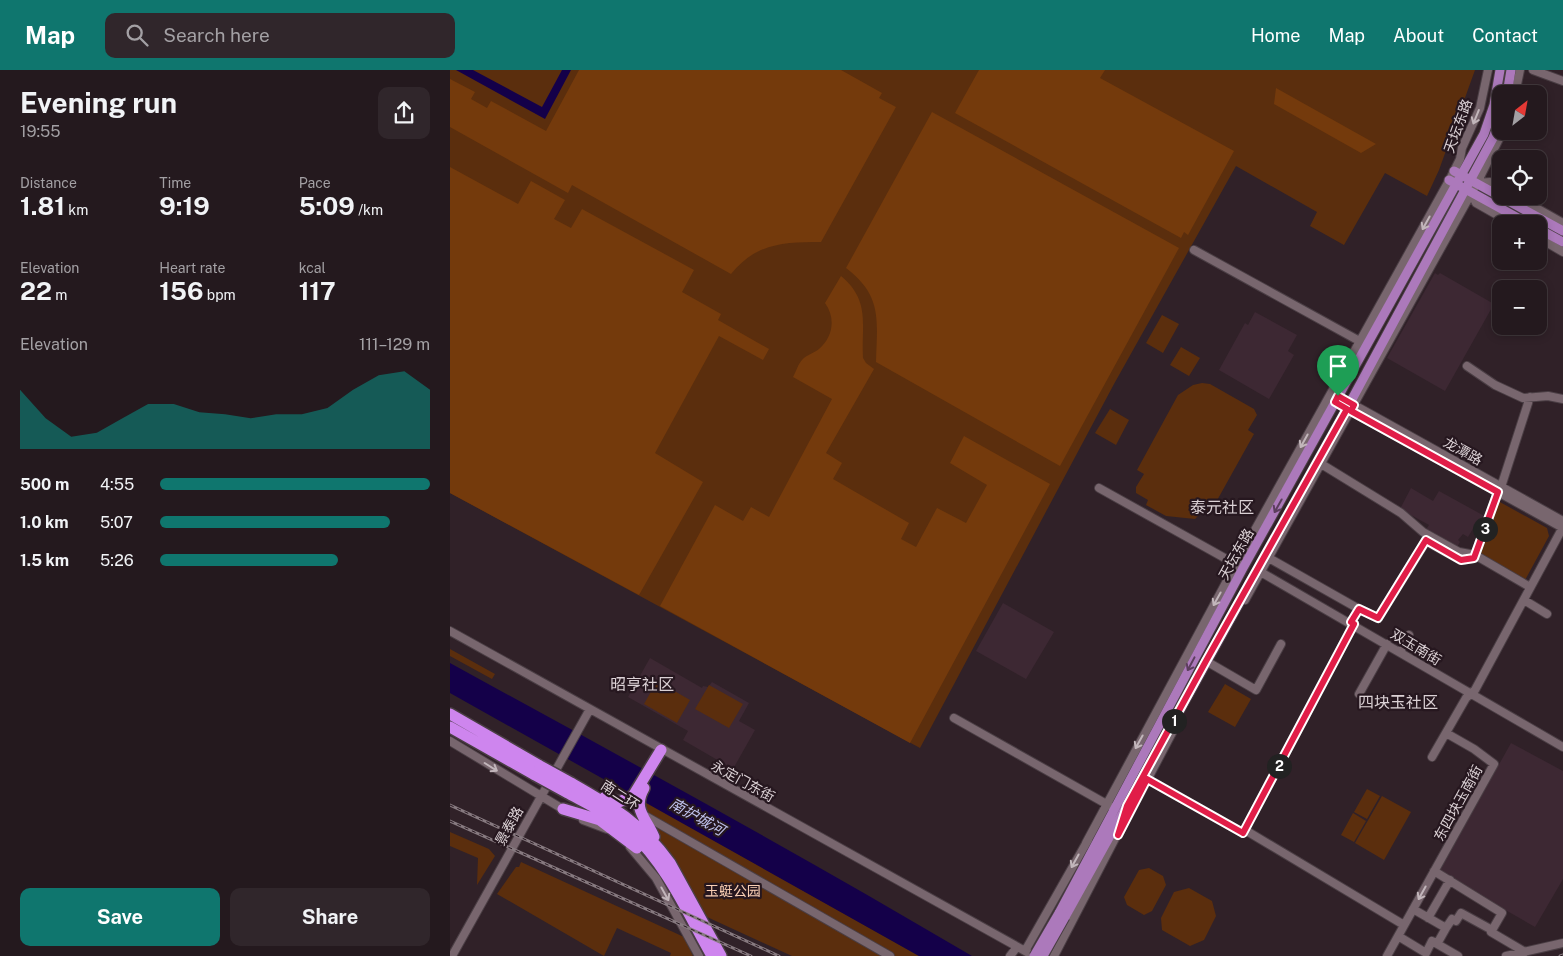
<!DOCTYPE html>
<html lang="en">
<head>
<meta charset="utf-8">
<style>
	:root { --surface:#24191e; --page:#30262b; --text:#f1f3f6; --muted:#a3a0a4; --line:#41383c; --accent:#0f766e }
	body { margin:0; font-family:"Public Sans","Noto Sans SC",sans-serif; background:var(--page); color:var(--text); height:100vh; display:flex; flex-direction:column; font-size:19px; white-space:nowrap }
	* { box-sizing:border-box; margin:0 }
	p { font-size:16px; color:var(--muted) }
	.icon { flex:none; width:28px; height:28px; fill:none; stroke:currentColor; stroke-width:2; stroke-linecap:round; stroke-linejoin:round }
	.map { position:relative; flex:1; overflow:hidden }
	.details { display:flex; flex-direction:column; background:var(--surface); width:450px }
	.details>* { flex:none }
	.needle { width:32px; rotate:31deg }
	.controls { position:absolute; left:1042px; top:15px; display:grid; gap:10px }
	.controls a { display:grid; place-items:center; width:55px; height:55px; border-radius:10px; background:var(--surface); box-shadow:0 2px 8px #0003,0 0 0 1px var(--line); font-size:25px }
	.pin { position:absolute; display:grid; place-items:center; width:42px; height:42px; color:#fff; margin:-51px -21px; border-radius:50% 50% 50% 0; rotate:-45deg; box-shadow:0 0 5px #0007 }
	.pin .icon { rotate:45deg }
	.km { position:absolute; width:25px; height:25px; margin:-12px; border-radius:50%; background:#222; color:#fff; font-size:14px; line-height:25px; text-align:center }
	.round { display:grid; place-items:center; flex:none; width:52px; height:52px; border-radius:10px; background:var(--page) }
	.overview { display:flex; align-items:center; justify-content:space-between; height:85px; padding:0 20px }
	h1 { font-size:28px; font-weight:700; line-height:38px }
	.metrics { display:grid; grid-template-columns:repeat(3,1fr); gap:8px; height:85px; padding:5px 20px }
	.metrics div { display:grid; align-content:center }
	.metrics b { font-size:25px; font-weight:700 }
	.metrics small { font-size:14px; font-weight:400 }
	.metrics p { font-size:14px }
	.chart { height:140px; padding:10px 20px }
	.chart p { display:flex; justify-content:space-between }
	.chart svg { width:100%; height:90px; margin-top:5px; fill:var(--accent); opacity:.7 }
	.action { display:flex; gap:10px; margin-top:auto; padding:10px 20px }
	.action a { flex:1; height:58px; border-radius:10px; background:var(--accent); color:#fff; font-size:20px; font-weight:700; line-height:58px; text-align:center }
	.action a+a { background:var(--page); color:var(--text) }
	ul { padding:0 20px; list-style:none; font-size:16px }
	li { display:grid; grid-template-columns:80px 60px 1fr; align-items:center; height:38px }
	li i { height:12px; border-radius:6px; background:var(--accent) }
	header { display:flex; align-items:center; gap:30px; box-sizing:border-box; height:70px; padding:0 25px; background:var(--accent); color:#fff }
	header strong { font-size:24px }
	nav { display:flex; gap:28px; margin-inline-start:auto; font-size:18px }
	.search { width:350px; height:45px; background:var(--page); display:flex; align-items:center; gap:12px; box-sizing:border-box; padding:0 18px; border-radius:10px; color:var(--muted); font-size:19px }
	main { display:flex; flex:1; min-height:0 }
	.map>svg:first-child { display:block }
	.built { fill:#3d2833 }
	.green { fill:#5b2e0d }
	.forest { fill:#743a0c }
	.water { fill:#140049 }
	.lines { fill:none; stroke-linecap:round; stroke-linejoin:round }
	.minor-casing { stroke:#4a3e44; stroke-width:10 }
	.major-casing { stroke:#4a3e44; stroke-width:11 }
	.highway-casing { stroke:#4a3e44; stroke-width:14 }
	.minor { stroke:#78666e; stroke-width:8 }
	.major { stroke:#ac79bb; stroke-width:9 }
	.highway { stroke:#ce85ee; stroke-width:11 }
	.rail-casing { stroke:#86797f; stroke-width:3 }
	.rail { stroke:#26171f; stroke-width:1; stroke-dasharray:4; stroke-linecap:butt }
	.major-bridge-casing { stroke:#4a3e44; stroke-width:11; stroke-linecap:butt }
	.highway-bridge-casing { stroke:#4a3e44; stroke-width:14; stroke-linecap:butt }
	.major-bridge { stroke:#ac79bb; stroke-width:9 }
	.highway-bridge { stroke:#ce85ee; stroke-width:11 }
	.oneway { stroke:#c2b6bb }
	.oneway2 { stroke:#5c3e5d }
	.route-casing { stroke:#fff; stroke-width:10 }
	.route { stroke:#e11d48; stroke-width:6 }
	.labels { text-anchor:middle; stroke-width:4.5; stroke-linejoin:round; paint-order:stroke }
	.street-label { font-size:14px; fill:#dbd1d5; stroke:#26171f }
	.park-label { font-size:14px; fill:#facfb4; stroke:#26171f }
	.water-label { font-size:15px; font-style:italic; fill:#c1c4ef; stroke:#26171f }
	.quarter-label { font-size:16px; fill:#dbd1d5; stroke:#26171f }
</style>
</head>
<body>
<header>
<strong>Map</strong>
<div class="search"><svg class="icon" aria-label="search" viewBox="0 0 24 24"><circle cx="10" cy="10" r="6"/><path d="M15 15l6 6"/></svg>Search here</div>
<nav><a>Home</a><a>Map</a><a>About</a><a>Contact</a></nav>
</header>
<main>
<section class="details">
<div class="overview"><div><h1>Evening run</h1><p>19:55</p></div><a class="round"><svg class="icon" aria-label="share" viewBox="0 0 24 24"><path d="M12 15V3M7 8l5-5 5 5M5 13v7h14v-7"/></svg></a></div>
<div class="metrics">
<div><p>Distance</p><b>1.81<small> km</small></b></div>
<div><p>Time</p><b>9:19</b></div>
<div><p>Pace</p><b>5:09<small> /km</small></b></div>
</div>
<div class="metrics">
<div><p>Elevation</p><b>22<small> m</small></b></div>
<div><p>Heart rate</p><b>156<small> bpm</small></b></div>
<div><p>kcal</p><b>117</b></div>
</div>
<div class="chart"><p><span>Elevation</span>111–129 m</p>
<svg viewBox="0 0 160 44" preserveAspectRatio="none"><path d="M0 44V15L10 29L20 38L30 36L40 29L50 22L60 22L70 26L80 27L90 29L100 27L110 27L120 24L130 15L140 8L150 6L160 15V44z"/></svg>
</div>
<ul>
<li><b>500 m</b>4:55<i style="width:100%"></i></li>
<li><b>1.0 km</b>5:07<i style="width:85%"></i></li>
<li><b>1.5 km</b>5:26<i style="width:66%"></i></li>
</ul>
<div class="action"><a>Save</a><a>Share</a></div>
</section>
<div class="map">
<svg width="1113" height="886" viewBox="0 0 1113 886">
	<rect width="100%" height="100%" fill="#302128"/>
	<path class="built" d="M 985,203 L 988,205 L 990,203 L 1044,234 L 995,321 L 937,288 Z
		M 805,242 L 847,265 L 838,281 L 844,285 L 819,329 L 769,300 L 795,253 L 798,255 Z
		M 961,418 L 983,431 L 989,421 L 1038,448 L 1032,458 L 1025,455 L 1018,467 L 1013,464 L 1008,470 L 1010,472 L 1006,479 L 975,461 L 979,455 L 950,439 Z
		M 553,533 L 604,562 L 576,609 L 526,581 Z
		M 200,588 L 252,618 L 253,616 L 258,617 L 262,612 L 299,633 L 289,651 L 305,660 L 283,699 L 233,670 L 238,661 L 178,627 Z
		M 1061,673 L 1113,701 L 1113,809 L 1085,857 L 989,802 Z"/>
	<path class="green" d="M 0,0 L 1025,0 L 989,100 L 977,126 L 935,103 L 894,175 L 860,156 L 867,142 L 786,96 L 664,314 L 470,678 L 0,423 Z
		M 712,245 L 729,254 L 713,283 L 696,273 Z
		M 731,277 L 750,288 L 739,306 L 720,295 Z
		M 752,313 L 760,314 L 804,339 L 807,345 L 798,360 L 804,364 L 760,443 L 754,440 L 745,449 L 716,446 L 696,435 L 698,430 L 686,423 L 686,417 L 694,404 L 687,400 L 728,325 L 743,315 Z
		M 660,339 L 679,350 L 666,375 L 645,363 Z
		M 1048,431 L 1097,458 L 1099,466 L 1074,512 L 1028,483 Z
		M 0,579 L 45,604 L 42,609 L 0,586 Z
		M 207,611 L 240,630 L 227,653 L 194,634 Z
		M 775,614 L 801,629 L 785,657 L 758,642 Z
		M 259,615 L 293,634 L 279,658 L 245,639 Z
		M 917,719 L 930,726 L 917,749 L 904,742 Z
		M 932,726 L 961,742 L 934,790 L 905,773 Z
		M 193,730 L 469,886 L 342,886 L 257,847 L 197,750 Z
		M 903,743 L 916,751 L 904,772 L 891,765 Z
		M 0,762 L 39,779 L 45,786 L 27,815 L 28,788 L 0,776 Z
		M 71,792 L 234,867 L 243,886 L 220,886 L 221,883 L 167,858 L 154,886 L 47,824 L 66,797 L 69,797 Z
		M 699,798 L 713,806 L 716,815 L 702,841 L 694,845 L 677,835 L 674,827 L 689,800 Z
		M 739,818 L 762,831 L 766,846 L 754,870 L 740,876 L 712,860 L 711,848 L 724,822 Z"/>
	<path class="forest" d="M 129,0 L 391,0 L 432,23 L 429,28 L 446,37 L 371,172 C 334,172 306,173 281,204 L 122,115 L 118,123 L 0,57 L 0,9 L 25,22 L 21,29 L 37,38 L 41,31 L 96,61 Z
		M 529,0 L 655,0 L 650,8 L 784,81 L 738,165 L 734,162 L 731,168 L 505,43 Z
		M 826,18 L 926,74 L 911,83 L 824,34 Z
		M 482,42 L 729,178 L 610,396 L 426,292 C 427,251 433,226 396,198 Z
		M 0,97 L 68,134 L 81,111 L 115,130 L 104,149 L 121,158 L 132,139 L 244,200 L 232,222 L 271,244 L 268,250 L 319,279 L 313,290 L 269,266 L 205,383 L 253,412 L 189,525 L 0,423 Z
		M 391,206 C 421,231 411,255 413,288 L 416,293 L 424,299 L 376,383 L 392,393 L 383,409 L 459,453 L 451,469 L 466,477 L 487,438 L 516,453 L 537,415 L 500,393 L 514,366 L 600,414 L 460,673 L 210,536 L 265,435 L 293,451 L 301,437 L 319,447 L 382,329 L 343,307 C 346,302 348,294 352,290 C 356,285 364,283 369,279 C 383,267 386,248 375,233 Z"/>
	<path class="water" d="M 6,0 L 23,0 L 92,37 L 112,0 L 121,0 L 95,49 Z
		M 0,593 C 175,689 350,784 522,886 L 469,886 L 0,623 Z"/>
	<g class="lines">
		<defs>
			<path id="minor" d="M 1083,0 L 1113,11
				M 1065,24 L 1070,0
				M 1027,113 L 1040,112 L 1051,119
				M 1021,123 L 1026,133 L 1063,154
				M 1065,126 L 1113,153
				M 1089,168 L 1113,182
				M 744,180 L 913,273
				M 1017,296 L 1045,315 L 1073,328 L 1098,326 L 1113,329
				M 888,326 L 1113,451
				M 885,332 L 1113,458
				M 868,392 L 951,443 L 973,462 L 1009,482 L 1025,485 L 1080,517
				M 1051,417 L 1080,327
				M 649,418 L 789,496
				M 817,487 L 909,539
				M 809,501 C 911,559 1011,619 1113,677
				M 795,530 L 1027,113 L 1053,61
				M 1074,530 L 1097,544
				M 901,552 L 909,539 L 928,548 L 976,471 L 1011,490 L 1024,488 L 1048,422
				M 0,561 L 584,886
				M 950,582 L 959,565
				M 756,591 L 806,620 L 831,574
				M 909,624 L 937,574
				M 504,648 L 660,736
				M 0,671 L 116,741
				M 982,687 L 1016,628 L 1025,620 L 1113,457
				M 694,707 L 793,763 L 904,554
				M 192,744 L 440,886
				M 133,750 L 157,759
				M 795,760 L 954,855
				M 668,765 L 722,663
				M 636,773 L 786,494 L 1000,109 L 1010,89 L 1012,78 L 1030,38 L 1038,0
				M 180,777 L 206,808 L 249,886
				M 984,801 L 1052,843 L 1041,862 L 1075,882
				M 963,839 L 996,858 L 1002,849 L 1006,851 L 1011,843 L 1042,860
				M 978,848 L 1000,810
				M 948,866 L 976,883 L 982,871 L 1008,886
				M 987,874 L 996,858
				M 575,881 L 638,770
				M 2,886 L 140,639
				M 560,886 L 567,877
				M 604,886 L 669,761
				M 937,886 L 1044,694 L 1024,679 L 996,663
				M 1056,886 L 1113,873"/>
			<path id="major" d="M 1057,24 L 1061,0
				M 1004,101 L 1113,161
				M 999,110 L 1079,154
				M 1089,159 L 1113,172
				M 609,843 L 793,498 L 1034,64 L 1044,35 L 1050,0
				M 615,847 L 900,333 L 1043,68 L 1051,46"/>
			<path id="highway" d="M 0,644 L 90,696
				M 0,657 L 85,705
				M 121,713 C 163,737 191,753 220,793 L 271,886
				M 194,718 C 182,739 196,748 204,767
				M 116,722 C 138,734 162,745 181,762 C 217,795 238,844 262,886
				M 155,727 L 169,732 L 183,726 L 211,680
				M 113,739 L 150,750 L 187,778"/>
		</defs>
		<use href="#minor" class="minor-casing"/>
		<use href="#major" class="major-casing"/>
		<use href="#highway" class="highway-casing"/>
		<use href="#minor" class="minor"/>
		<use href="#major" class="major"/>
		<use href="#highway" class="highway"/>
		<defs>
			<path id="rail" d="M 0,735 L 329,886
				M 0,751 L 301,886
				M 1110,886 L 1113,885"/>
		</defs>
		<use href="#rail" class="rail-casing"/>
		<use href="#rail" class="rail"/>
		<defs>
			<path id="major-bridge" d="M 584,886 L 609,843
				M 593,886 L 615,847"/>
			<path id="highway-bridge" d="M 90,696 L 121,713
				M 85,705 L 116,722"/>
		</defs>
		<use href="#major-bridge" class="major-bridge-casing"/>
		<use href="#highway-bridge" class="highway-bridge-casing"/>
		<use href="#major-bridge" class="major-bridge"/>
		<use href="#highway-bridge" class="highway-bridge"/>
	</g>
	<defs><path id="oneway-shaft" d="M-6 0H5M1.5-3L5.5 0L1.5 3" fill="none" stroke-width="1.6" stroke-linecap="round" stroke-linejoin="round" transform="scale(1.25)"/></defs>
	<g class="oneway">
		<use href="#oneway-shaft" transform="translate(1026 47) rotate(112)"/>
		<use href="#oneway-shaft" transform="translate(976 153) rotate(119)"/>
		<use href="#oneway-shaft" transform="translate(854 371) rotate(119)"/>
		<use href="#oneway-shaft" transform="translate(767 529) rotate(119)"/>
		<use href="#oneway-shaft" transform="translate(689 672) rotate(119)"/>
		<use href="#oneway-shaft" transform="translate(41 697) rotate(32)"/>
		<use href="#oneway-shaft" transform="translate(625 791) rotate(119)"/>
		<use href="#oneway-shaft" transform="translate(972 823) rotate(119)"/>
		<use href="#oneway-shaft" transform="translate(215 824) rotate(61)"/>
	</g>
	<g class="oneway2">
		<use href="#oneway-shaft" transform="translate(828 436) rotate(119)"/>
		<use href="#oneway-shaft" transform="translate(741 594) rotate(118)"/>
	</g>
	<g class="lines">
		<defs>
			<path id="route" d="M 888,326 L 904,335 L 901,341 L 1048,422 L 1024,488 L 1011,490 L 976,470 L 928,548 L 909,539 L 901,552 L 904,554 L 793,763 L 697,709 L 668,765 L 677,736 L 756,591 L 897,339 L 885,332 Z"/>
		</defs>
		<use href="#route" class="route-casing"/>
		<use href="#route" class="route"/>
	</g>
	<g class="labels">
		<g class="street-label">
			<text transform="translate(1008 56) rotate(-70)" y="5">天坛东路</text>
			<text transform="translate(1013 381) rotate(29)" y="5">龙潭路</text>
			<text transform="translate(786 484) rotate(-61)" y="5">天坛东路</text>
			<text transform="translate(966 577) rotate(31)" y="5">双玉南街</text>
			<text transform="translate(293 711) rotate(29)" y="5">永定门东街</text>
			<text transform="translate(170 725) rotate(33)" y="5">南二环</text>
			<text transform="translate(1008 733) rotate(-61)" y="5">东四块玉南街</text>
			<text transform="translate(59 756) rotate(-61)" y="5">景泰路</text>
		</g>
		<g class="park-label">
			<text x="283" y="826">玉蜓公园</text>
		</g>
		<g class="water-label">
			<text transform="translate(247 747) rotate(29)" y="5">南护城河</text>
		</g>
		<g class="quarter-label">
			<text x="772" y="443">泰元社区</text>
			<text x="192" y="620">昭亨社区</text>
			<text x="948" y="638">四块玉社区</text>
		</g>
	</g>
</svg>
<div class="controls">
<a><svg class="needle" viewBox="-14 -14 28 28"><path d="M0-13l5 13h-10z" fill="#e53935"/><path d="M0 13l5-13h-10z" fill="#a3a0a4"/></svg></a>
<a><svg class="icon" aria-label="locate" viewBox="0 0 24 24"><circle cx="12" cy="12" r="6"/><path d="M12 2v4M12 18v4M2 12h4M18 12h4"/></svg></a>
<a>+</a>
<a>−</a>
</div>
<div class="pin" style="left:888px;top:326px;background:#1e9e55"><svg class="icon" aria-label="arrive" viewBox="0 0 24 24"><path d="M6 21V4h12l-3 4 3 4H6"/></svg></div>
<b class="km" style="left:724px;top:651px">1</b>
<b class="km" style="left:829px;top:696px">2</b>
<b class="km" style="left:1035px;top:459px">3</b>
</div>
</main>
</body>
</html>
